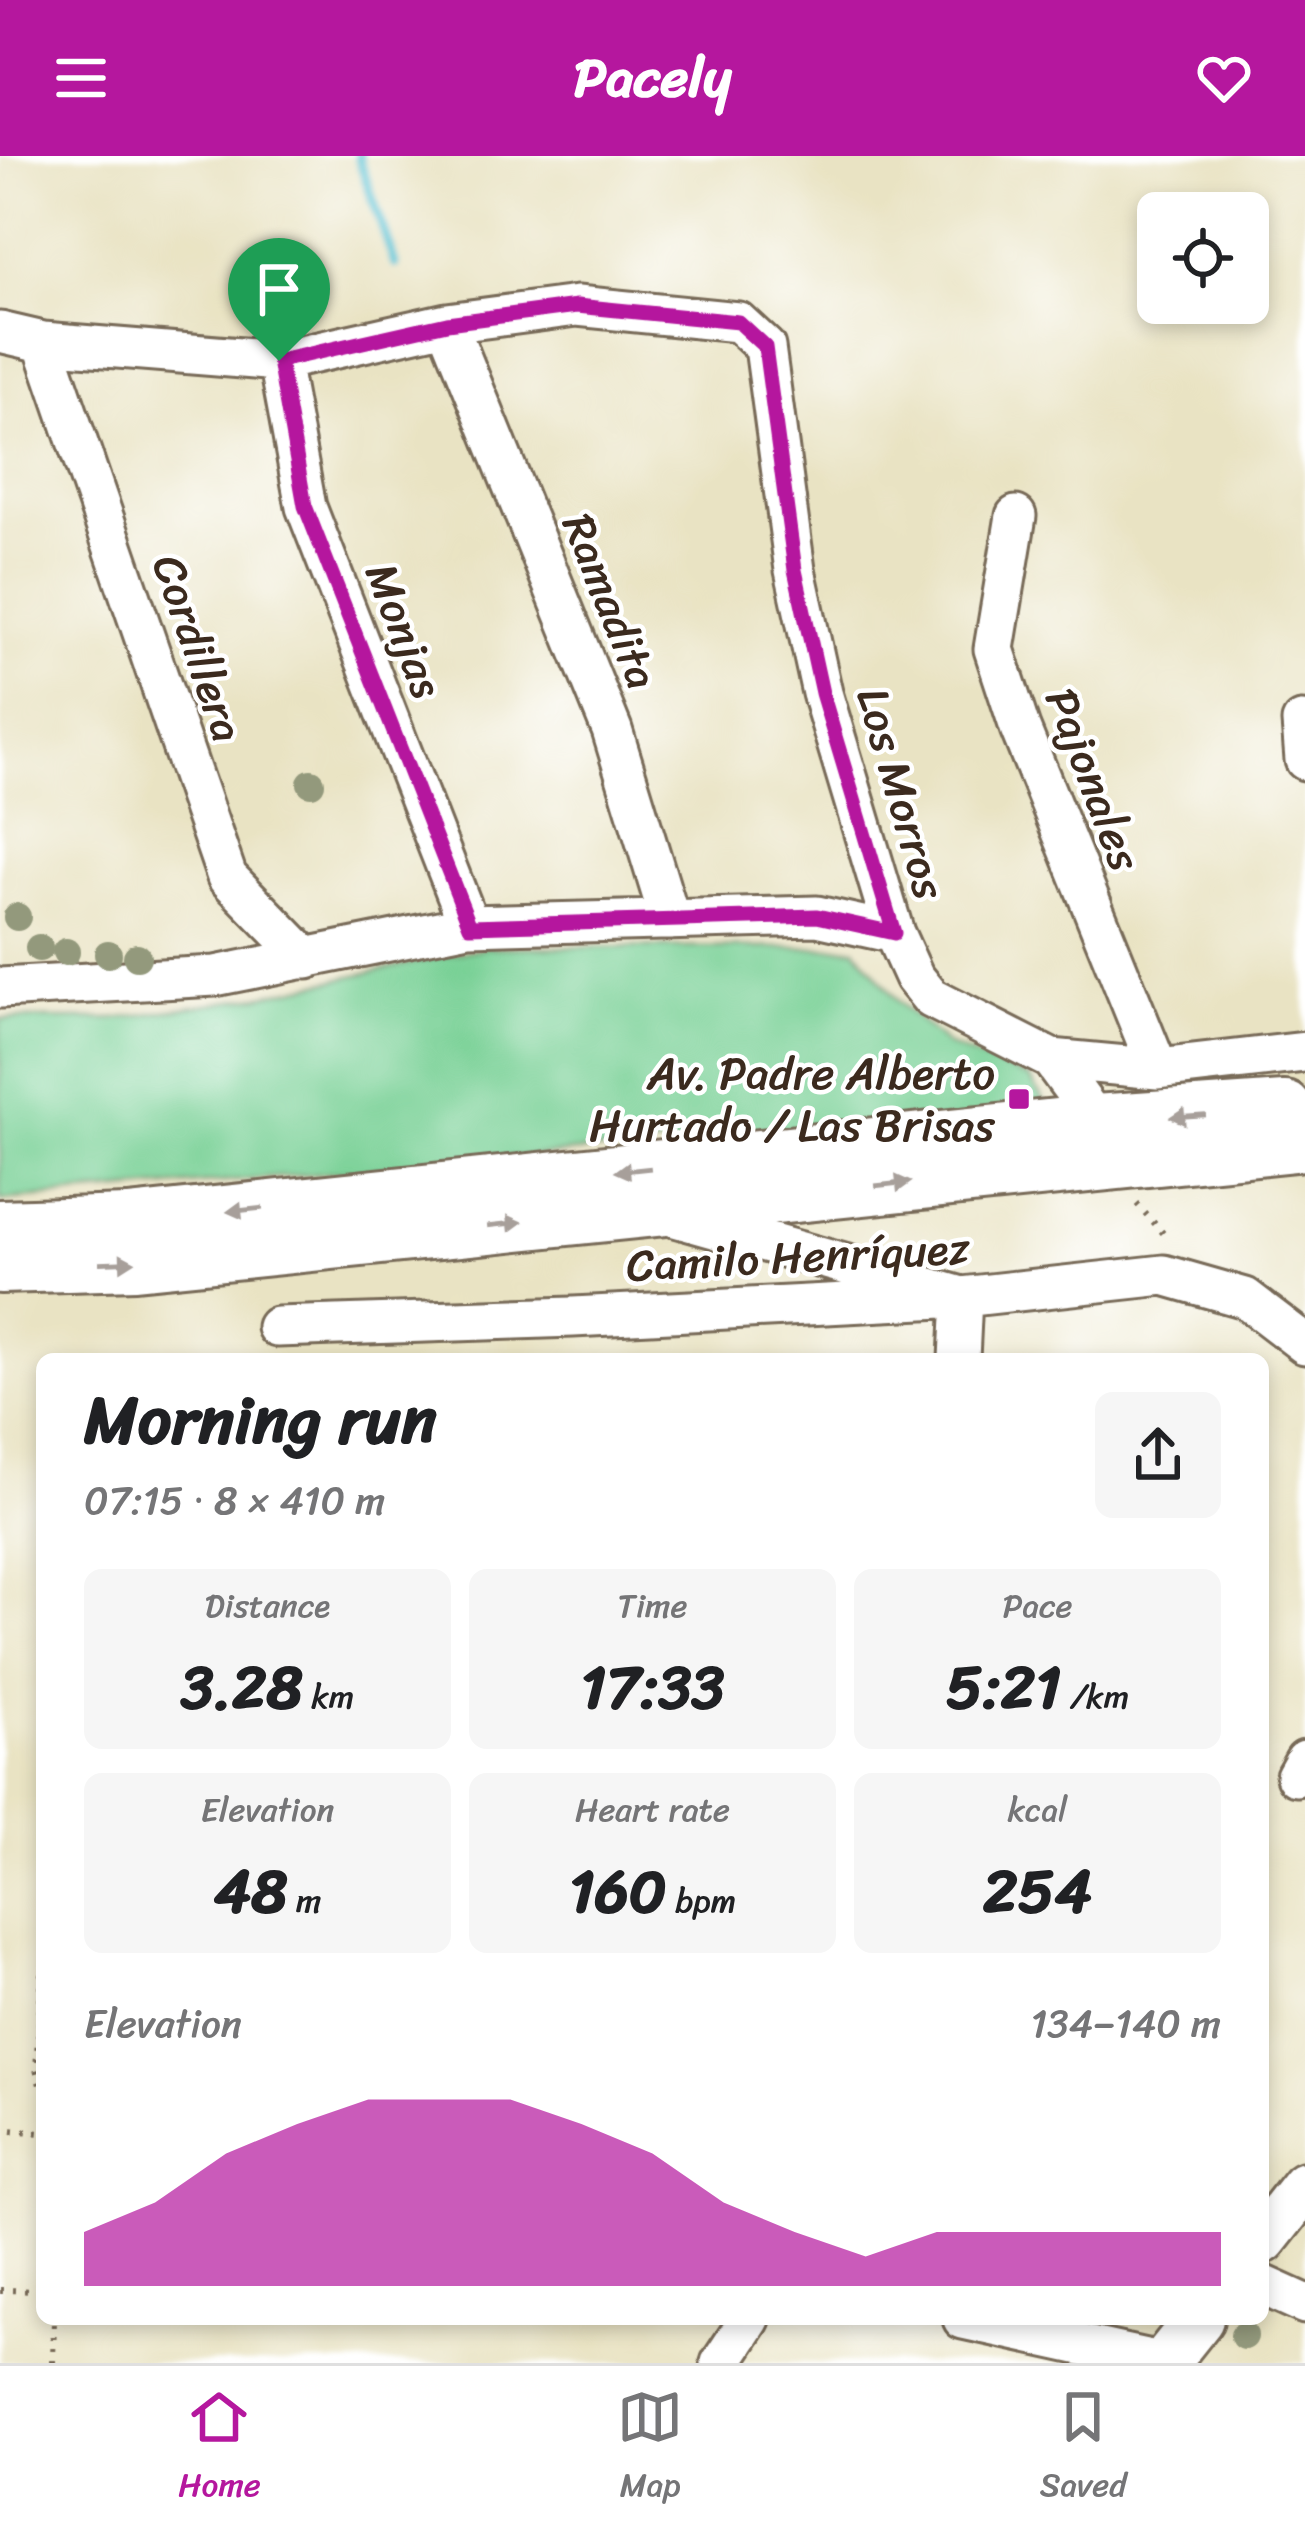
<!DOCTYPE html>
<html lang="en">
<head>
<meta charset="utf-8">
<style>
	:root { --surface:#fff; --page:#f6f6f6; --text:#202124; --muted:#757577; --line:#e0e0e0; --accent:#b5179e }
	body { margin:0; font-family:Sriracha,sans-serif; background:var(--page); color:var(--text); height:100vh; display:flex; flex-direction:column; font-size:45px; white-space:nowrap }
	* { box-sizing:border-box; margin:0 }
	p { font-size:39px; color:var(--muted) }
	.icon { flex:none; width:66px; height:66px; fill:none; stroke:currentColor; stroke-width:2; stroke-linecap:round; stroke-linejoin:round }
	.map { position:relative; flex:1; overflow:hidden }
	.side { position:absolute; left:36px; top:1197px; width:1233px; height:972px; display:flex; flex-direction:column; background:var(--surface); border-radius:18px; box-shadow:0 6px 18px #0003 }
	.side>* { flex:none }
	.tools { position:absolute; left:1137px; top:36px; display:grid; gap:24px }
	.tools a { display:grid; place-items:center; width:132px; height:132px; border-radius:18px; background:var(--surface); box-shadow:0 6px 18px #0003; font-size:60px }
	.pin { position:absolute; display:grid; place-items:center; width:102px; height:102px; color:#fff; margin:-123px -51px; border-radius:50% 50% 50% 0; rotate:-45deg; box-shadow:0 0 12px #0007 }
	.pin .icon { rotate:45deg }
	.round { display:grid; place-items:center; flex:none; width:126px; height:126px; border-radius:18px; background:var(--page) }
	.overview { display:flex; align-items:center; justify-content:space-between; height:204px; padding:0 48px }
	h1 { font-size:66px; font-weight:700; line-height:90px }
	.metrics { display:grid; grid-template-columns:repeat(3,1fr); gap:18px; height:204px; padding:12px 48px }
	.metrics div { display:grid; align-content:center; border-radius:18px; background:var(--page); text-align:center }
	.metrics b { font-size:60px; font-weight:700 }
	.metrics small { font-size:33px; font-weight:400 }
	.metrics p { font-size:33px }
	.chart { height:336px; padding:24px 48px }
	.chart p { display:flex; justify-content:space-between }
	.chart svg { width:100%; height:216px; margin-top:12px; fill:var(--accent); opacity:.7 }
	header { display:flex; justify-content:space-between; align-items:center; height:156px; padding:0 48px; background:var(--accent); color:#fff; font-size:54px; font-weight:700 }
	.dock { display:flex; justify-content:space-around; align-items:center; height:168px; border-top:3px solid var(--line); background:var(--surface); font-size:33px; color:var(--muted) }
	.dock a { display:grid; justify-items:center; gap:6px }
	.dock .active { color:var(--accent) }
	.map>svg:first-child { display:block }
	.green { fill:#78d095; stroke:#5a7d5a; stroke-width:3 }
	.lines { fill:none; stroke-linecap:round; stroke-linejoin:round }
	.stream { stroke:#52becd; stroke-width:10 }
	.minor-casing { stroke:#786b58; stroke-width:45 }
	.tertiary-casing { stroke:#786b58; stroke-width:54 }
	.secondary-casing { stroke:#786b58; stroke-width:60 }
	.path { stroke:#786b58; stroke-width:6; stroke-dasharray:3 9; stroke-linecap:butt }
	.minor { stroke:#fff; stroke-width:39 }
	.tertiary { stroke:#fff; stroke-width:48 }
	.secondary { stroke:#fff; stroke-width:54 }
	.tree { fill:#93997c }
	.oneway { fill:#a79f9a }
	.route-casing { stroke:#fff; stroke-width:24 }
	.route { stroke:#b5179e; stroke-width:15 }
	.poi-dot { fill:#b5179e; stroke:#fff; stroke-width:4.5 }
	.labels { text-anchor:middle; stroke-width:9; stroke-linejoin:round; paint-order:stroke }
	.street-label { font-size:45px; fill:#3b2a1e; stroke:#fff }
	.poi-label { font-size:45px; fill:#3b2a1e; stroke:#fff; text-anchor:end }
</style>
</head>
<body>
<header><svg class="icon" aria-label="menu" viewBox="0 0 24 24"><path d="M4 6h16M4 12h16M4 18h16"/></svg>Pacely<svg class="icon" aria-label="heart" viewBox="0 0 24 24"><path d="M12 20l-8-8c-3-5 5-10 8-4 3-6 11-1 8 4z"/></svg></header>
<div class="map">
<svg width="1305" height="2207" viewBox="0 0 1305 2207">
	<rect width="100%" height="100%" fill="#fff"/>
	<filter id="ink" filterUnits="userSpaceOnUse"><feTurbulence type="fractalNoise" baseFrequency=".00833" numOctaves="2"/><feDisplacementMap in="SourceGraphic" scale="24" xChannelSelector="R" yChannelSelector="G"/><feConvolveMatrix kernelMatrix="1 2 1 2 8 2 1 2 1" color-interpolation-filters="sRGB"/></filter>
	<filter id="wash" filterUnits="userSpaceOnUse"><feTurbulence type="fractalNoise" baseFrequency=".004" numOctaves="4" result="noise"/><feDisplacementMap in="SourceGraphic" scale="48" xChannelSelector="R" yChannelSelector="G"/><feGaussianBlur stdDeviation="2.7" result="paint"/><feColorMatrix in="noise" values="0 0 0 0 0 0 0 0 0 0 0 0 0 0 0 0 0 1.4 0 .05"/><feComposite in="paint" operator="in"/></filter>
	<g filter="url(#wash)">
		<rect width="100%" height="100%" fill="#e9e3c3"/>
		<path class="green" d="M 486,791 L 856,792 L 898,846 L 948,890 L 1030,922 L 1051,956 L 0,1045 L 0,863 L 115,863 L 259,840 Z"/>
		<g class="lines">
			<path class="stream" d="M 358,0 L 395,108"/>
		</g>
	</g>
	<g filter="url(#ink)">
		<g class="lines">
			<defs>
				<path id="minor" d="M 447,167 L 612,574 L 670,764
					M 0,176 L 43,186 L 279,205 L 447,167 L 577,150 L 738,166 L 765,191 L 795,414 L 822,537 L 894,777 L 914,821 L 931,842 L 1051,903 L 1109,982
					M 43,186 L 227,721 L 307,803
					M 279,205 L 306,351 L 469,769
					M 1016,360 L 994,493 L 1020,572 L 1158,913
					M 1302,566 L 1305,604
					M 0,832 L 215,820 L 469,769 L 817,760 L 894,777
					M 1051,903 L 1158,913 L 1305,896
					M 668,1059 L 962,1141 L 959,1203
					M 277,1171 L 573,1161 L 962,1141 L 1164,1119 L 1245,1142 L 1305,1188
					M 1296,1620 L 1305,1604
					M 1263,2129 L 1305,2148
					M 963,2163 L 1164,2207
					M 721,2207 L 750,2163"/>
				<path id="tertiary" d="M 1263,2083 L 1305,2030
					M 1164,2207 L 1199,2163"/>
				<path id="secondary" d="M 0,1071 L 128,1067 L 1095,966 L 1285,953
					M 0,1110 L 135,1106 L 1305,987"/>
			</defs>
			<use href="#minor" class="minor-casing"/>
			<use href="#tertiary" class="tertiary-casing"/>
			<use href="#secondary" class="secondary-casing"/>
			<path class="path" d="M 1137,1048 L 1164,1078 L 1160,1084
				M 42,1818 L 36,1913 L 42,1937
				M 0,1973 L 42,1977
				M 0,2134 L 42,2135
				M 53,2207 L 54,2163"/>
			<use href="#minor" class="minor"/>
			<use href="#tertiary" class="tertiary"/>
			<use href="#secondary" class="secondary"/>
		</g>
		<g class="tree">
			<circle cx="311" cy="627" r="14"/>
			<circle cx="17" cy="761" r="14"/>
			<circle cx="39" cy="792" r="14"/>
			<circle cx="66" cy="796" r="14"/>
			<circle cx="108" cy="798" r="14"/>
			<circle cx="137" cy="801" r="14"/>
			<circle cx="1244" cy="2180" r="14"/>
		</g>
		<defs><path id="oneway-solid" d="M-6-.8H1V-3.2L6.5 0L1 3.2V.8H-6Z" transform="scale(3)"/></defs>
		<g class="oneway">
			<use href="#oneway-solid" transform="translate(1188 960) rotate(176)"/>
			<use href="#oneway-solid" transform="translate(633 1014) rotate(174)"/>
			<use href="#oneway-solid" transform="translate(893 1028) rotate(-6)"/>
			<use href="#oneway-solid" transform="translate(245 1054) rotate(174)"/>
			<use href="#oneway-solid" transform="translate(505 1068) rotate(-6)"/>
			<use href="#oneway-solid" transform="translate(117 1106) rotate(-2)"/>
		</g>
	</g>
	<g class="lines" filter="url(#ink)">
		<defs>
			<path id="route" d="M 577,150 L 738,166 L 765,191 L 795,414 L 822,537 L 894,777 L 817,760 L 470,770 L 305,350 L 279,205 L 447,167 Z"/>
		</defs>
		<use href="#route" class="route-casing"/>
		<use href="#route" class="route"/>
	</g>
	<rect class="poi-dot" x="1007" y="931" width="24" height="24" rx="6"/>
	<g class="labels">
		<g class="street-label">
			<text transform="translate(611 445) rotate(68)" y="16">Ramadita</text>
			<text transform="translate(405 474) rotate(69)" y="16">Monjas</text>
			<text transform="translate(199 492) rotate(71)" y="16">Cordillera</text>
			<text transform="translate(1094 623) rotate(69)" y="16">Pajonales</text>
			<text transform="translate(902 637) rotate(74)" y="16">Los Morros</text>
			<text transform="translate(798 1100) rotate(-3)" y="16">Camilo Henríquez</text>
		</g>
		<g class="poi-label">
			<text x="995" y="933">Av. Padre Alberto<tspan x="995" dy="52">Hurtado / Las Brisas</tspan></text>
		</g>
	</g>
</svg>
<div class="tools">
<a><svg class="icon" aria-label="locate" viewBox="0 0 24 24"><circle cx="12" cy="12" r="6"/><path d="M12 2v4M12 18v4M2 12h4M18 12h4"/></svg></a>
</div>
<div class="pin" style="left:279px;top:205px;background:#1e9e55"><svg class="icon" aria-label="arrive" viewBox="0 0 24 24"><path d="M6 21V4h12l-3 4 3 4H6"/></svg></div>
<section class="side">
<div class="overview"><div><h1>Morning run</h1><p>07:15 · 8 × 410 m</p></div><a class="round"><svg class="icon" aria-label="share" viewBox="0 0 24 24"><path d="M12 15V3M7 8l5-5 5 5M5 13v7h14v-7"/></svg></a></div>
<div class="metrics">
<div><p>Distance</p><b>3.28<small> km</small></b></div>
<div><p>Time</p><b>17:33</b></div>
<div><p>Pace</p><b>5:21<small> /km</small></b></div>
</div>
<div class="metrics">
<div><p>Elevation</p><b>48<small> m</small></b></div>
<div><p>Heart rate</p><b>160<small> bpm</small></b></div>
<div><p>kcal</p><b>254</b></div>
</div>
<div class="chart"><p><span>Elevation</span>134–140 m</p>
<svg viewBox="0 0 160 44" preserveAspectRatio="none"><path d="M0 44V33L10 27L20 17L30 11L40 6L50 6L60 6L70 11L80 17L90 27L100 33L110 38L120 33L130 33L140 33L150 33L160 33V44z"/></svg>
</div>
</section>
</div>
<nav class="dock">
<a class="active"><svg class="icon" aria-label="home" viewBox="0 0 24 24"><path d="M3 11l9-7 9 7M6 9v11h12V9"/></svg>Home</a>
<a><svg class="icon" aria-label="map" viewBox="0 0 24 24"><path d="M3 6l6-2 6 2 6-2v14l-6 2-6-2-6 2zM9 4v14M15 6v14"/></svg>Map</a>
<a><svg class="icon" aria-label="saved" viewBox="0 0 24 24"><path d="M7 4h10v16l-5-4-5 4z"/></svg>Saved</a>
</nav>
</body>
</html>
